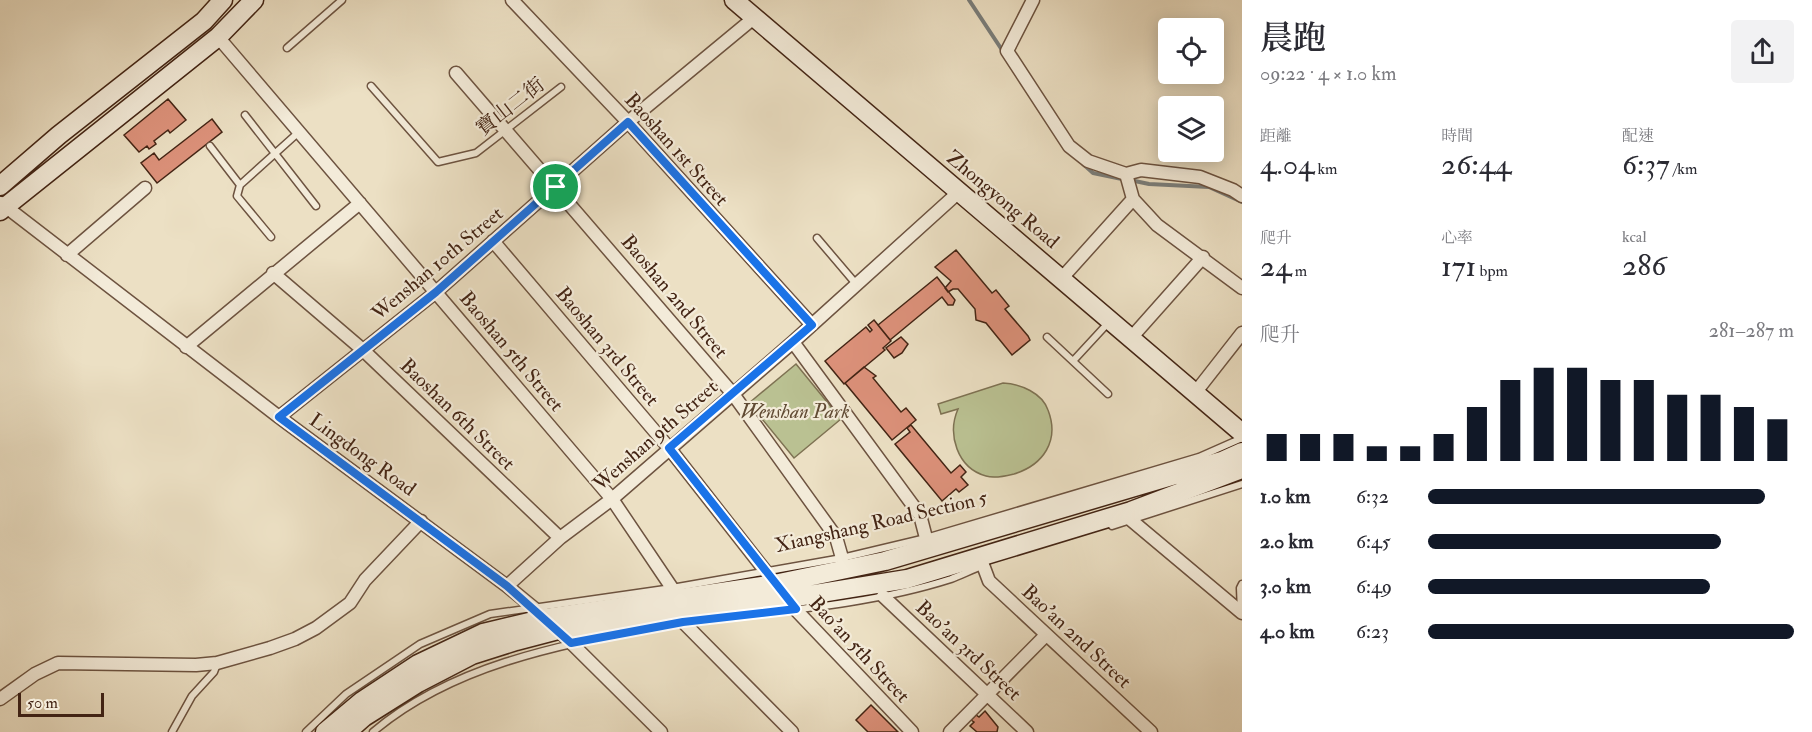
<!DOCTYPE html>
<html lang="zh-TW">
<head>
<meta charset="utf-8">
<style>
	:root { --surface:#fff; --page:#f2f2f3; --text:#2b2b33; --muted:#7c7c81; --accent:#111827 }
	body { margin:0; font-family:"IM FELL Double Pica","Noto Serif TC",serif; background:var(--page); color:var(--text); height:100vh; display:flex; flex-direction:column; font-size:22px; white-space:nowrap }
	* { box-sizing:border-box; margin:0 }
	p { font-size:20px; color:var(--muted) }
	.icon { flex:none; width:33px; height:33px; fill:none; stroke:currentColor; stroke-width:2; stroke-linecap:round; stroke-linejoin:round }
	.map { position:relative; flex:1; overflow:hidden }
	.sheet { display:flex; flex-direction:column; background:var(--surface); width:570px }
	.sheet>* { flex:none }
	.fabs { position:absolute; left:1158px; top:18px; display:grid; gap:12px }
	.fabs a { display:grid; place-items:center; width:66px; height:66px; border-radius:6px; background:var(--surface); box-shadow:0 3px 15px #0003; font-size:30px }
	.scale { position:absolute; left:18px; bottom:15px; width:86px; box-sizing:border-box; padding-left:6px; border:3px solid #432414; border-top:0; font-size:16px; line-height:21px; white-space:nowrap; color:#432414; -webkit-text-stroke:4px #f3ebd9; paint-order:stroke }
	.pin { position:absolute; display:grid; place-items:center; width:51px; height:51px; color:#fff; margin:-26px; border:3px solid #fff; border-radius:50%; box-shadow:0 2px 6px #0007 }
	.round { display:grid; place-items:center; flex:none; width:63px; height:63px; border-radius:6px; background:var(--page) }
	.headline { display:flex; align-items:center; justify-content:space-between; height:102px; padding:0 18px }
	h1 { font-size:33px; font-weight:600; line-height:45px }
	.metrics { display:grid; grid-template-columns:repeat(3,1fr); gap:9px; height:102px; padding:6px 18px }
	.metrics div { display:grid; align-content:center }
	.metrics b { font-size:30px; font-weight:600 }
	.metrics small { font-size:16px; font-weight:400 }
	.metrics p { font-size:16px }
	.chart { height:168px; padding:12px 18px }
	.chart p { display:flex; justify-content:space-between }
	.chart svg { width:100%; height:108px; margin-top:6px; stroke:var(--accent); stroke-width:6 }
	ul { padding:0 18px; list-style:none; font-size:20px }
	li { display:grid; grid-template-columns:96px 72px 1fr; align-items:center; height:45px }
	li i { height:15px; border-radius:8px; background:var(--accent) }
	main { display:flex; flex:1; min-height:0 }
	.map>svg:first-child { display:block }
	.green { fill:#bac192; stroke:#7e7253; stroke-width:1.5 }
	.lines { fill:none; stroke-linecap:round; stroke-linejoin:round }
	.stream { stroke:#7a7e7b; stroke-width:4 }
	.building { fill:#dc917a; stroke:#432414; stroke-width:1.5 }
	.lane-casing { stroke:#6d5340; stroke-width:9 }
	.street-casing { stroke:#6d5340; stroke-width:15 }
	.secondary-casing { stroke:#432414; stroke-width:21 }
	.lane { stroke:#f3ebd9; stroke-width:6 }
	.street { stroke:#f3ebd9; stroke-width:12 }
	.secondary { stroke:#f3ebd9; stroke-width:18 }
	.route-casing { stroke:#fff; stroke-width:12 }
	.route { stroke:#1a73e8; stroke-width:8 }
	.labels { text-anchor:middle; stroke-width:4.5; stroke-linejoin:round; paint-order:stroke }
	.street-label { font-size:20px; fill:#432414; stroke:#f3ebd9 }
	.park-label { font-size:20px; font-style:italic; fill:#614b34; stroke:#f3ebd9 }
</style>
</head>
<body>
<main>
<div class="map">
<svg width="1242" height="732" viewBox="0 0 1242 732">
	<rect width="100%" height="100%" fill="#ece0c4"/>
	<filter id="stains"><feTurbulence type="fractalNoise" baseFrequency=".00333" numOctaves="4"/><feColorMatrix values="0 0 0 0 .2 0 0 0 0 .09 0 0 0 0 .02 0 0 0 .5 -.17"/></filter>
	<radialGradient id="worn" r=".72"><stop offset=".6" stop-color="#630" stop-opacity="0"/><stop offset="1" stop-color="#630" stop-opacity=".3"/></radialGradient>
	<path class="green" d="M 796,364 L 841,419 L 794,458 L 749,403 Z
		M 1003,383 C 1021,384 1042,393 1048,410 C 1060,441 1043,465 1014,474 C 1006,476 995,479 986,476 C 957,468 947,434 958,409 L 941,414 L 938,404 Z"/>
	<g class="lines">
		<path class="stream" d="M 969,0 L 1004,53
			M 1083,164 L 1093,173 L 1122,179
			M 1130,180 L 1149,184 L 1209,187 L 1242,202"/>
	</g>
	<path class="building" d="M 168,99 L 186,120 L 170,133 L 168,130 L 154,141 L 156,144 L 149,149 L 147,146 L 139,152 L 124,135 Z
		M 212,119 L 222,132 L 157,183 L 141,163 L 154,153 L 159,160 Z
		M 956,250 L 992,293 L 996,290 L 1009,306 L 1005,309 L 1028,336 L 1030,340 L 1012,355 L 986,323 L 976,320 L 975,309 L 958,289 L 953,289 L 948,292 L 945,288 L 951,281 L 935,267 Z
		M 937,277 L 955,300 L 953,305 L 948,305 L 942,297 L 890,340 L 878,325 Z
		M 874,320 L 891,341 L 883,348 L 885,350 L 844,384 L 825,361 L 866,327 L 870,332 L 872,330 L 868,325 Z
		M 901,337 L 908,344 L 902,353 L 894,358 L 886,348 Z
		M 864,367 L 876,376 L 873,378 L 901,412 L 906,408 L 916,420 L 892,440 L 845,383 Z
		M 911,425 L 951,473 L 960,465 L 966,472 L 961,477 L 968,485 L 959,492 L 956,489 L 942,501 L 895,444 L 910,432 L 907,428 Z
		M 871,705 L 898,732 L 868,732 L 856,720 Z
		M 985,711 L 998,727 L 997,732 L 977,732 L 970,726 L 974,722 L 971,720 L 976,715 L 979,717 Z"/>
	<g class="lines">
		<defs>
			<path id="lane" d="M 287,48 L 342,0
				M 371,86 L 438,162 L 476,153 L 561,87
				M 245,115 L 316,206
				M 210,146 L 240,185 L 237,196 L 271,237
				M 240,185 L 300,131
				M 817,238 L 857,285
				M 1047,337 L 1108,394
				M 1073,361 L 1109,322
				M 1112,526 L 1242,484
				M 1241,612 L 1240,588 L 1242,584
				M 728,617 C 803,609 879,602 951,579 C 962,575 973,569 985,565
				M 172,732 L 192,696 L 214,672 L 217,664
				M 306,732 L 346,694 L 420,644 L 490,614 L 672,588 L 842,558 L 926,538 L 1199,457 L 1242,438
				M 373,732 C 456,662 567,644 671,624"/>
			<path id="street" d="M 512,0 L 628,122 L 812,325
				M 1033,0 L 1007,51 L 1069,146 L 1088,161 L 1126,174 L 1141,170 L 1200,177 L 1233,190 L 1242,196
				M 218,37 L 612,499 L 672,588
				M 456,73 L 733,394 L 836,537 L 842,558
				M 1133,199 L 1157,225 L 1242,288
				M 1,203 L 279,417 L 507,586 L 546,618 L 661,732
				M 493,241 L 669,448 L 796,610 L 912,732
				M 67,255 L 145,188
				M 273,273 L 363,350 L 560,538
				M 1062,278 L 1133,199 L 1126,174
				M 1131,338 L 1203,257
				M 793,342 L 920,515 L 926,538
				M 186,347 L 360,203
				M 1195,393 L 1242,333
				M 279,417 L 436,292 L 628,122 L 755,17
				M 1131,520 L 1242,613
				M 983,565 L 989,581 L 1151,732
				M 507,586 L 560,538 L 612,499 L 793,342 L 960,191
				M 883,596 L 1027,732
				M 683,622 L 792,732
				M 0,699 L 35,674 L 58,663 L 196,665 L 217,663 L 270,648 L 295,639 L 316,628 L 350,603 L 365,580 L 421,521
				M 950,732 L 1046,635"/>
			<path id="secondary" d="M 734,0 L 1242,433
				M 0,186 L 59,135 L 204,21 L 223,0
				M 0,211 L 218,37 L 254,0
				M 325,732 L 362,701 L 418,664 L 483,633 L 546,618 L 774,584 L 885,561 L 1222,461 L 1242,452
				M 347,732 L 364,717 L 418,683 L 472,655 L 516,641 L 558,630 L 729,608 L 907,579 L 1131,511 L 1242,469"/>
		</defs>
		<use href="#lane" class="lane-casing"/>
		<use href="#street" class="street-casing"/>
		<use href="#secondary" class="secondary-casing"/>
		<use href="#lane" class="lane"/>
		<use href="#street" class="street"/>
		<use href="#secondary" class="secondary"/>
	</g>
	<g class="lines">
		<defs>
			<path id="route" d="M 628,122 L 812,325 L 669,448 L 796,609 L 683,622 L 571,643 L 507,586 L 279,417 L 436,292 Z"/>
		</defs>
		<use href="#route" class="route-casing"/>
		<use href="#route" class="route"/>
	</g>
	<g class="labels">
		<g class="street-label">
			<text transform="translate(510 106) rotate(-38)" y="7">寶山二街</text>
			<text transform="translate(677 149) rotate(48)" y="7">Baoshan 1st Street</text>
			<text transform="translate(1003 199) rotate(40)" y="7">Zhongyong Road</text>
			<text transform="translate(437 263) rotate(-40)" y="7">Wenshan 10th Street</text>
			<text transform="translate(675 296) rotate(50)" y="7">Baoshan 2nd Street</text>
			<text transform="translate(608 346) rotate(50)" y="7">Baoshan 3rd Street</text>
			<text transform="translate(512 351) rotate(50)" y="7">Baoshan 5th Street</text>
			<text transform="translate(458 414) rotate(44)" y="7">Baoshan 6th Street</text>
			<text transform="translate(655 435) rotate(-41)" y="7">Wenshan 9th Street</text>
			<text transform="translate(363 454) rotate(36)" y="7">Lingdong Road</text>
			<text transform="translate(881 521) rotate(-13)" y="7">Xiangshang Road Section 5</text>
			<text transform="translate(1077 636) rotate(43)" y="7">Bao’an 2nd Street</text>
			<text transform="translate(860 649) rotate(47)" y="7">Bao’an 5th Street</text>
			<text transform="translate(969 650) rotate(43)" y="7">Bao’an 3rd Street</text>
		</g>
		<g class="park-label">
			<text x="795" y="418">Wenshan Park</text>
		</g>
	</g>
	<rect width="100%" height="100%" filter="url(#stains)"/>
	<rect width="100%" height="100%" fill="url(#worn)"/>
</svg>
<div class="fabs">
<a><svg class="icon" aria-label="locate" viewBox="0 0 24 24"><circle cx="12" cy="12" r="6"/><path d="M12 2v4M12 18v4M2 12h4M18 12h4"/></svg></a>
<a><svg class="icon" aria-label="layers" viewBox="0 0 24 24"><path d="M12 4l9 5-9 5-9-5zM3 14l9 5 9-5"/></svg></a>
</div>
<div class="scale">50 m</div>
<div class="pin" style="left:556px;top:187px;background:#1e9e55"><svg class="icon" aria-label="arrive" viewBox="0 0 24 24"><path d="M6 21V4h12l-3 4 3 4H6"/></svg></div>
</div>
<section class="sheet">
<div class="headline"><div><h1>晨跑</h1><p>09:22 · 4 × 1.0 km</p></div><a class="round"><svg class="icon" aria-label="share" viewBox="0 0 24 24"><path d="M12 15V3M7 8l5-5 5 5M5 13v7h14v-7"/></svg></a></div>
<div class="metrics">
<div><p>距離</p><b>4.04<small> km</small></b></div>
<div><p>時間</p><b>26:44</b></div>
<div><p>配速</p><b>6:37<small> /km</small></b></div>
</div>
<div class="metrics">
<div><p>爬升</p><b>24<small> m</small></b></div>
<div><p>心率</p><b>171<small> bpm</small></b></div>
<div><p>kcal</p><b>286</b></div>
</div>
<div class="chart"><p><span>爬升</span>281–287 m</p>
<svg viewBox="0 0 160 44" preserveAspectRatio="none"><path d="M5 44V33M15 44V33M25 44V33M35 44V38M45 44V38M55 44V33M65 44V22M75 44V11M85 44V6M95 44V6M105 44V11M115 44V11M125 44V17M135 44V17M145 44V22M155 44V27"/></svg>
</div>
<ul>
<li><b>1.0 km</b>6:32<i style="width:92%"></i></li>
<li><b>2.0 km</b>6:45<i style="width:80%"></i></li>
<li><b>3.0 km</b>6:49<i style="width:77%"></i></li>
<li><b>4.0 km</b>6:23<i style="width:100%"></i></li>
</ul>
</section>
</main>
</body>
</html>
